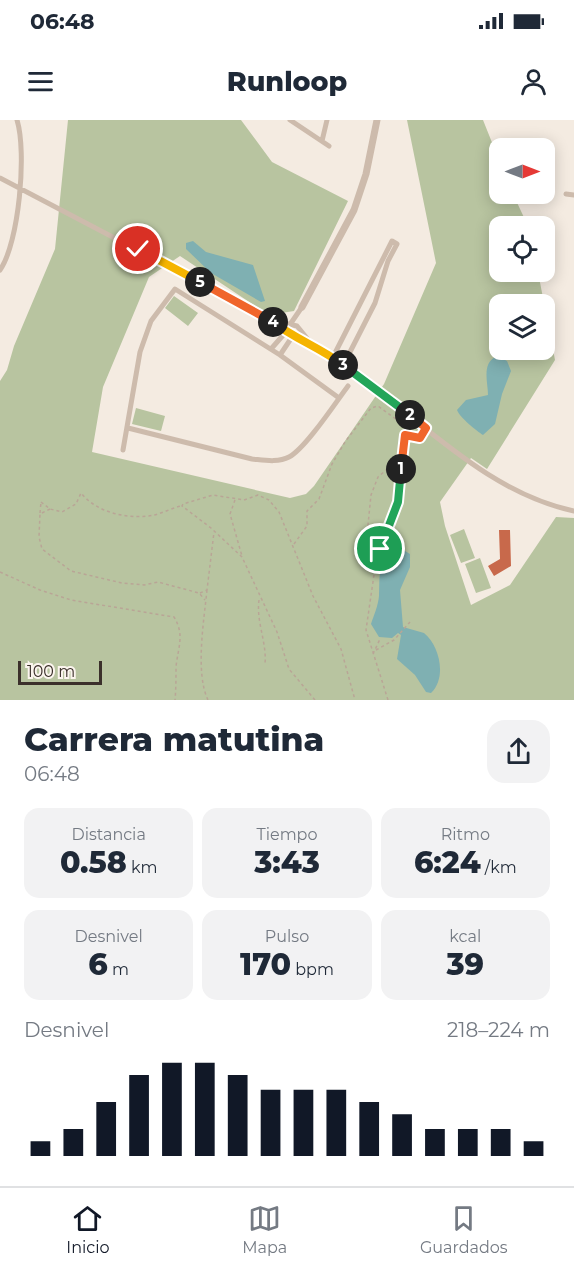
<!DOCTYPE html>
<html lang="es">
<head>
<meta charset="utf-8">
<style>
	:root { --surface:#fff; --page:#f2f2f3; --text:#1f2937; --muted:#747a83; --line:#e0e1e3; --accent:#111827 }
	body { margin:0; font-family:Montserrat,sans-serif; background:var(--page); color:var(--text); height:100vh; display:flex; flex-direction:column; font-size:22px; white-space:nowrap }
	* { box-sizing:border-box; margin:0 }
	p { font-size:20px; color:var(--muted) }
	.icon { flex:none; width:33px; height:33px; fill:none; stroke:currentColor; stroke-width:2; stroke-linecap:round; stroke-linejoin:round }
	.map { position:relative; height:580px; overflow:hidden }
	.details { display:flex; flex-direction:column; background:var(--surface); flex:1 }
	.details>* { flex:none }
	.needle { width:39px; rotate:90deg }
	.fabs { position:absolute; left:489px; top:18px; display:grid; gap:12px }
	.fabs a { display:grid; place-items:center; width:66px; height:66px; border-radius:12px; background:var(--surface); box-shadow:0 3px 15px #0003; font-size:30px }
	.scale { position:absolute; left:18px; bottom:15px; width:84px; box-sizing:border-box; padding-left:6px; border:3px solid #3b302b; border-top:0; font-size:16px; line-height:21px; white-space:nowrap; color:#3b302b; -webkit-text-stroke:4px #fbf5ee; paint-order:stroke }
	.pin { position:absolute; display:grid; place-items:center; width:51px; height:51px; color:#fff; margin:-26px; border:3px solid #fff; border-radius:50%; box-shadow:0 2px 6px #0007 }
	.km { position:absolute; width:30px; height:30px; margin:-15px; border-radius:50%; background:#222; color:#fff; font-size:16px; line-height:30px; text-align:center }
	.round { display:grid; place-items:center; flex:none; width:63px; height:63px; border-radius:18px; background:var(--page) }
	.overview { display:flex; align-items:center; justify-content:space-between; height:102px; padding:0 24px }
	h1 { font-size:33px; font-weight:800; line-height:45px }
	.figures { display:grid; grid-template-columns:repeat(3,1fr); gap:9px; height:102px; padding:6px 24px }
	.figures div { display:grid; align-content:center; border-radius:15px; background:var(--page); text-align:center }
	.figures b { font-size:30px; font-weight:800 }
	.figures small { font-size:16px; font-weight:400 }
	.figures p { font-size:16px }
	.chart { height:168px; padding:12px 24px }
	.chart p { display:flex; justify-content:space-between }
	.chart svg { width:100%; height:108px; margin-top:6px; stroke:var(--accent); stroke-width:6 }
	.status { display:flex; justify-content:space-between; align-items:center; height:42px; padding:0 30px; background:var(--surface); direction:ltr }
	.status svg { height:16px; fill:currentColor }
	header { display:flex; justify-content:space-between; align-items:center; height:78px; padding:0 24px; background:var(--surface); font-size:27px; font-weight:800 }
	.menu { display:flex; justify-content:space-around; align-items:center; height:84px; border-top:2px solid var(--line); background:var(--surface); font-size:16px; color:var(--muted) }
	.menu a { display:grid; justify-items:center; gap:3px }
	.menu .active { color:var(--accent) }
	.map>svg:first-child { display:block }
	.green { fill:#b8c4a0; fill-rule:evenodd }
	.water { fill:#7fb0b2 }
	.building { fill:#c8694b }
	.lines { fill:none; stroke-linecap:round; stroke-linejoin:round }
	.path { stroke:#b9a596; stroke-width:1.5; stroke-dasharray:3 3; stroke-linecap:butt }
	.minor { stroke:#cdbbac; stroke-width:5 }
	.tertiary { stroke:#cdbbac; stroke-width:7 }
	.split-1-casing { stroke:#fff; stroke-width:12 }
	.split-2-casing { stroke:#fff; stroke-width:12 }
	.split-3-casing { stroke:#fff; stroke-width:12 }
	.split-4-casing { stroke:#fff; stroke-width:12 }
	.split-5-casing { stroke:#fff; stroke-width:12 }
	.split-6-casing { stroke:#fff; stroke-width:12 }
	.split-1 { stroke:#22a559; stroke-width:8 }
	.split-2 { stroke:#f0652b; stroke-width:8 }
	.split-3 { stroke:#22a559; stroke-width:8 }
	.split-4 { stroke:#f5b400; stroke-width:8 }
	.split-5 { stroke:#f0652b; stroke-width:8 }
	.split-6 { stroke:#f5b400; stroke-width:8 }
</style>
</head>
<body>
<div class="status"><b>06:48</b><svg viewBox="0 0 49 12"><path d="M0 12V9h3v3zM5 12V6h3v6zM10 12V3h3v9zM15 12V0h3v12zM26 1h20v11H26zM47 4h2v5h-2z"/></svg></div>
<header><svg class="icon" aria-label="menu" viewBox="0 0 24 24"><path d="M4 6h16M4 12h16M4 18h16"/></svg>Runloop<svg class="icon" aria-label="person" viewBox="0 0 24 24"><circle cx="12" cy="8" r="4"/><path d="M4 21q1-7 8-7t8 7"/></svg></header>
<div class="map">
<svg width="574" height="580" viewBox="0 0 574 580">
	<rect width="100%" height="100%" fill="#f4ebe1"/>
	<path class="green" d="M 68,0 L 241,0 L 272,42 L 348,81 L 294,191 L 269,195 L 180,136 L 149,157 L 103,267 L 92,332 L 290,378 L 306,374 L 314,366 L 384,264 L 436,143 L 407,0 L 483,0 L 499,40 L 500,74 L 513,74 L 528,106 L 500,106 L 500,152 L 538,152 L 555,240 L 487,349 L 471,338 L 440,382 L 445,406 L 471,485 L 510,465 L 556,397 L 574,398 L 574,580 L 0,580 L 0,261 L 7,250 L 14,226 L 55,129 ZM 500,184 L 544,184 L 544,230 L 500,230 Z
		M 174,176 L 198,193 L 188,206 L 165,188 Z
		M 136,288 L 165,296 L 161,311 L 132,304 Z
		M 464,409 L 475,438 L 461,443 L 450,415 Z
		M 480,438 L 491,468 L 476,473 L 465,444 Z"/>
	<path class="water" d="M 193,121 L 206,132 L 253,145 L 265,181 L 261,182 L 211,153 L 186,129 L 186,123 Z
		M 497,236 L 507,241 L 511,251 L 502,274 L 495,304 L 483,315 C 477,311 460,298 457,290 L 466,280 L 488,275 C 488,262 481,243 497,236 Z
		M 392,431 L 405,431 L 410,434 L 410,447 L 400,470 L 403,507 L 424,513 C 440,526 447,558 431,573 L 426,572 L 415,555 L 397,539 L 401,515 L 398,513 L 392,518 L 379,517 L 371,504 C 374,495 378,486 379,476 C 380,460 377,442 392,431 Z"/>
	<path class="building" d="M 499,410 L 510,410 L 511,446 L 494,456 L 488,446 L 500,439 Z"/>
	<g class="lines">
		<path class="path" d="M 406,315 L 420,318 L 423,314
			M 235,380 L 230,394 L 242,436
			M 41,382 L 50,389 L 62,392 L 76,384 L 81,373 C 97,393 129,400 154,395 C 163,393 172,388 181,386
			M 50,389 L 40,394 L 39,417 L 42,429 L 71,451 L 122,463 L 144,465 L 158,462 L 199,473 L 205,480
			M 40,393 L 41,382
			M 294,424 L 307,406 L 307,391 L 319,379 L 332,344 L 345,322 L 371,288 L 378,286 L 404,305 L 398,382 L 376,441
			M 0,452 L 40,470 L 71,480 L 174,497 C 185,515 178,527 176,547 C 176,558 176,569 175,580
			M 207,470 C 204,500 195,553 208,580
			M 200,473 L 207,470 L 214,412
			M 259,480 C 256,502 267,522 265,544
			M 376,530 L 394,520 L 410,502
			M 373,534 L 380,519
			M 315,580 L 289,549 L 277,512 L 242,437 L 211,408 L 182,386 L 183,384 L 213,375 L 244,380 L 258,375 L 269,380 L 279,392 L 313,476 L 341,529 L 355,580
			M 388,580 L 366,510 L 376,441 L 367,415 L 371,375 L 378,357 L 400,338"/>
		<path class="minor" d="M 290,0 L 329,26
			M 322,21 L 327,0
			M 0,58 L 269,199 L 284,212
			M 566,74 L 574,75
			M 0,150 C 19,123 27,32 17,0
			M 271,200 L 297,206 L 310,222
			M 291,203 L 302,187
			M 293,217 C 322,226 346,247 370,265 C 434,313 494,374 574,391
			M 271,229 L 285,213
			M 280,235 L 292,217
			M 333,237 L 392,121 L 397,124 L 388,141 L 375,183 L 350,232
			M 128,308 L 252,339 C 263,340 278,343 289,337 C 305,329 336,282 348,266
			M 123,330 L 140,232 L 151,201 L 175,169 L 280,235 L 339,278"/>
		<path class="tertiary" d="M 302,187 L 354,90 L 366,54 L 377,0"/>
	</g>
	<g class="lines">
		<defs>
			<path id="split-1" d="M 380,429 L 398,382 L 401,349"/>
			<path id="split-2" d="M 401,349 L 405,315 L 420,318 L 426,308 L 410,295"/>
			<path id="split-3" d="M 343,245 L 410,295"/>
			<path id="split-4" d="M 273,202 C 295,219 321,228 343,245"/>
			<path id="split-5" d="M 200,162 L 273,202"/>
			<path id="split-6" d="M 138,129 L 200,162"/>
		</defs>
		<use href="#split-1" class="split-1-casing"/>
		<use href="#split-2" class="split-2-casing"/>
		<use href="#split-3" class="split-3-casing"/>
		<use href="#split-4" class="split-4-casing"/>
		<use href="#split-5" class="split-5-casing"/>
		<use href="#split-6" class="split-6-casing"/>
		<use href="#split-1" class="split-1"/>
		<use href="#split-2" class="split-2"/>
		<use href="#split-3" class="split-3"/>
		<use href="#split-4" class="split-4"/>
		<use href="#split-5" class="split-5"/>
		<use href="#split-6" class="split-6"/>
	</g>
</svg>
<div class="fabs">
<a><svg class="needle" viewBox="-14 -14 28 28"><path d="M0-13l5 13h-10z" fill="#e53935"/><path d="M0 13l5-13h-10z" fill="#747a83"/></svg></a>
<a><svg class="icon" aria-label="locate" viewBox="0 0 24 24"><circle cx="12" cy="12" r="6"/><path d="M12 2v4M12 18v4M2 12h4M18 12h4"/></svg></a>
<a><svg class="icon" aria-label="layers" viewBox="0 0 24 24"><path d="M12 4l9 5-9 5-9-5zM3 14l9 5 9-5"/></svg></a>
</div>
<div class="scale">100 m</div>
<div class="pin" style="left:380px;top:429px;background:#1e9e55"><svg class="icon" aria-label="arrive" viewBox="0 0 24 24"><path d="M6 21V4h12l-3 4 3 4H6"/></svg></div>
<div class="pin" style="left:138px;top:129px;background:#d93025"><svg class="icon" aria-label="check" viewBox="0 0 24 24"><path d="M5 12l5 5 9-10"/></svg></div>
<b class="km" style="left:401px;top:349px">1</b>
<b class="km" style="left:410px;top:295px">2</b>
<b class="km" style="left:343px;top:245px">3</b>
<b class="km" style="left:273px;top:202px">4</b>
<b class="km" style="left:200px;top:162px">5</b>
</div>
<section class="details">
<div class="overview"><div><h1>Carrera matutina</h1><p>06:48</p></div><a class="round"><svg class="icon" aria-label="share" viewBox="0 0 24 24"><path d="M12 15V3M7 8l5-5 5 5M5 13v7h14v-7"/></svg></a></div>
<div class="figures">
<div><p>Distancia</p><b>0.58<small> km</small></b></div>
<div><p>Tiempo</p><b>3:43</b></div>
<div><p>Ritmo</p><b>6:24<small> /km</small></b></div>
</div>
<div class="figures">
<div><p>Desnivel</p><b>6<small> m</small></b></div>
<div><p>Pulso</p><b>170<small> bpm</small></b></div>
<div><p>kcal</p><b>39</b></div>
</div>
<div class="chart"><p><span>Desnivel</span>218–224 m</p>
<svg viewBox="0 0 160 44" preserveAspectRatio="none"><path d="M5 44V38M15 44V33M25 44V22M35 44V11M45 44V6M55 44V6M65 44V11M75 44V17M85 44V17M95 44V17M105 44V22M115 44V27M125 44V33M135 44V33M145 44V33M155 44V38"/></svg>
</div>
</section>
<nav class="menu">
<a class="active"><svg class="icon" aria-label="home" viewBox="0 0 24 24"><path d="M3 11l9-7 9 7M6 9v11h12V9"/></svg>Inicio</a>
<a><svg class="icon" aria-label="map" viewBox="0 0 24 24"><path d="M3 6l6-2 6 2 6-2v14l-6 2-6-2-6 2zM9 4v14M15 6v14"/></svg>Mapa</a>
<a><svg class="icon" aria-label="saved" viewBox="0 0 24 24"><path d="M7 4h10v16l-5-4-5 4z"/></svg>Guardados</a>
</nav>
</body>
</html>
